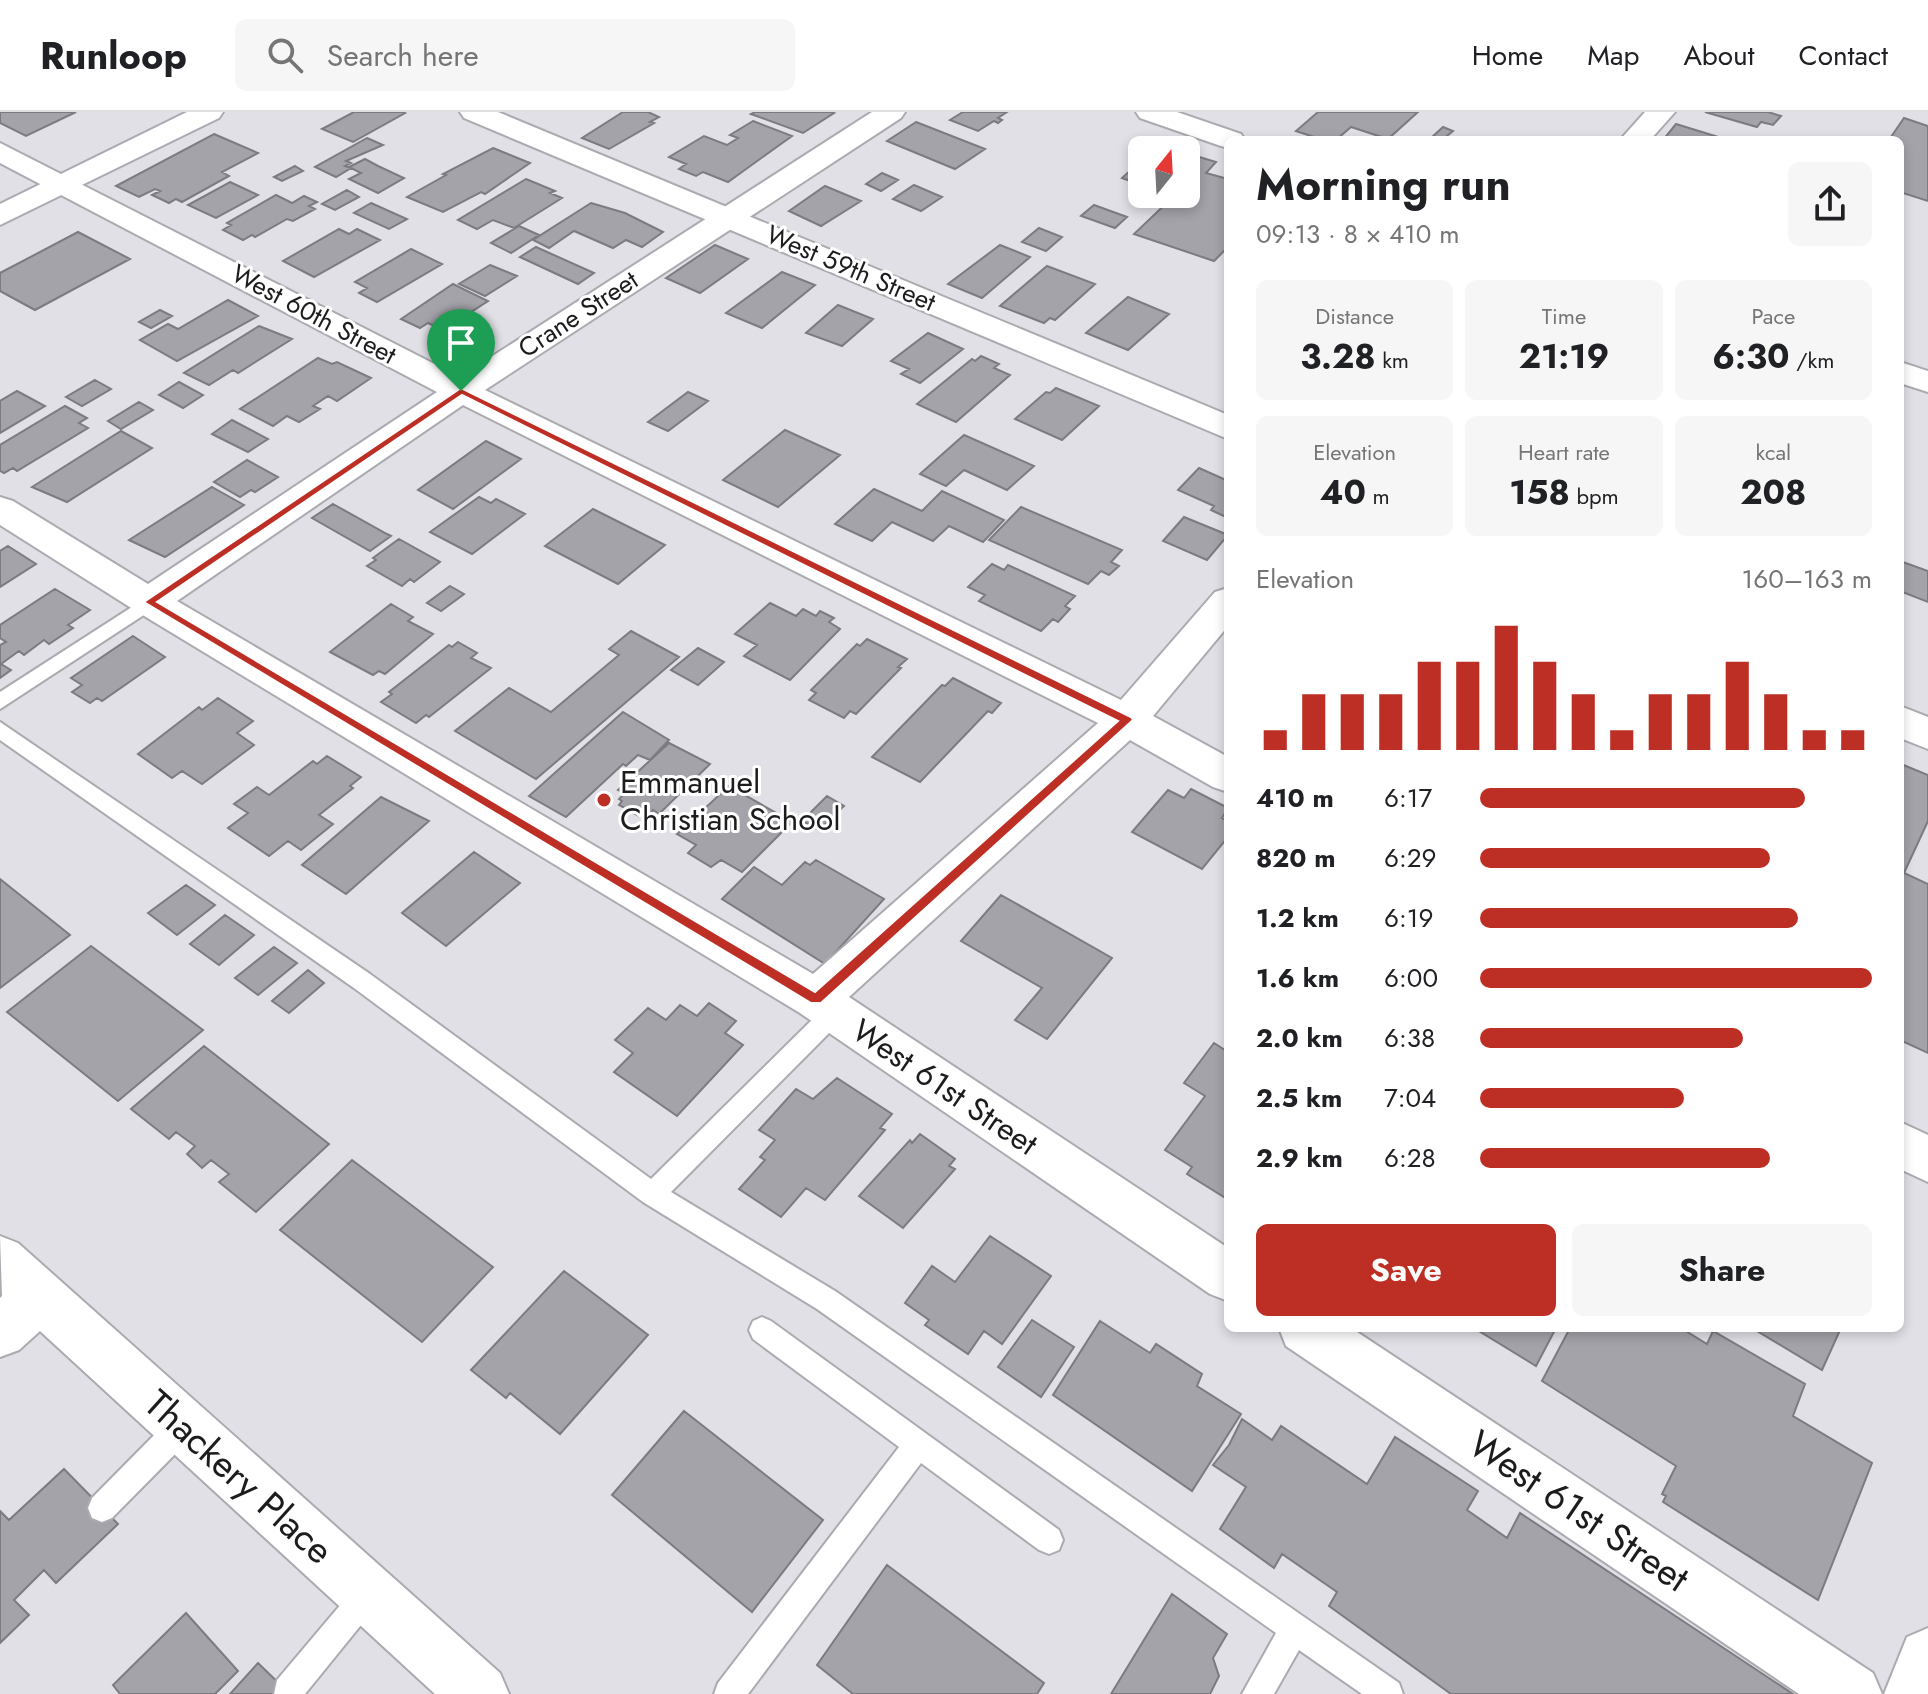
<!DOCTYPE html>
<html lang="en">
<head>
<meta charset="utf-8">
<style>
	:root { --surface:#fff; --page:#f6f6f6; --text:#202124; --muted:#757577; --line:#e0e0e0; --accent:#bd2f24 }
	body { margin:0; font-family:Jost,sans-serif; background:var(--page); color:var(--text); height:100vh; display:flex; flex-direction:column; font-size:30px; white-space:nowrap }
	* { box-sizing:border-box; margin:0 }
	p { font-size:26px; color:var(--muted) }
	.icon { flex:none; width:44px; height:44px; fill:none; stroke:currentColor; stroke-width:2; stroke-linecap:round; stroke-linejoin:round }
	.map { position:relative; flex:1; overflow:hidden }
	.drawer { position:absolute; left:1224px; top:24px; width:680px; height:1196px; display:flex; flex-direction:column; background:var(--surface); border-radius:12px; box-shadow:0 4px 12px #0003 }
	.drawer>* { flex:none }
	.needle { width:52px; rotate:18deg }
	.controls { position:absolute; left:1128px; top:24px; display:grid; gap:16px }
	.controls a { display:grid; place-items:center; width:72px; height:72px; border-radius:12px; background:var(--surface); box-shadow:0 4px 12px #0003; font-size:40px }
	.pin { position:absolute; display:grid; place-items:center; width:68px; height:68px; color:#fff; margin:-82px -34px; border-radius:50% 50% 50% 0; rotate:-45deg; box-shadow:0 0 8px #0007 }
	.pin .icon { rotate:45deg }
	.round { display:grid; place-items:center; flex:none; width:84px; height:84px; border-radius:12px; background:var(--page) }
	.head { display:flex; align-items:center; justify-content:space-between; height:136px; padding:0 32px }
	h1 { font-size:44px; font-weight:700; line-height:60px }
	.metrics { display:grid; grid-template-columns:repeat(3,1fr); gap:12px; height:136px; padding:8px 32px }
	.metrics div { display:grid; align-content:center; border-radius:12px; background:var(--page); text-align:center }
	.metrics b { font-size:34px; font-weight:700 }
	.metrics small { font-size:22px; font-weight:400 }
	.metrics p { font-size:22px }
	.chart { height:224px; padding:16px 32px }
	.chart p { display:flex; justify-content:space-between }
	.chart svg { width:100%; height:144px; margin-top:8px; stroke:var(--accent); stroke-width:6 }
	.action { display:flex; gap:16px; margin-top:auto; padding:16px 32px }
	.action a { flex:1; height:92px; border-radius:12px; background:var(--accent); color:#fff; font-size:32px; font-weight:700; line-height:92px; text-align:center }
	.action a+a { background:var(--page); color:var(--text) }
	ul { padding:0 32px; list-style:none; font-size:26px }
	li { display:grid; grid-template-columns:128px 96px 1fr; align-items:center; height:60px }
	li i { height:20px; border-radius:10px; background:var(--accent) }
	header { display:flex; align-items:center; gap:48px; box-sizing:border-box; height:112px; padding:0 40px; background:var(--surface); border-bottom:2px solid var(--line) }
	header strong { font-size:38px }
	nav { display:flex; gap:44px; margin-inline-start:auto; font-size:28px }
	.search { width:560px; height:72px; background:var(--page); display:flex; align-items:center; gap:20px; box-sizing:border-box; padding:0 28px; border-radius:12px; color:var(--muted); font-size:30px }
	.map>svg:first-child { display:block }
	.building { fill:#a4a3aa; stroke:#7b7b81; stroke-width:2 }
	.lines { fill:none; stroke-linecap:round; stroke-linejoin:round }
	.lane-casing { stroke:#abaab1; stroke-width:4 }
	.street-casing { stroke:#abaab1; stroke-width:4 }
	.secondary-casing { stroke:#abaab1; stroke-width:4 }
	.lane { fill:#fff; fill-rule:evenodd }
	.street { fill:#fff; fill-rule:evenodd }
	.secondary { fill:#fff; fill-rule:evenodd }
	.route { fill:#bd2f24; stroke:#fff; stroke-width:2; fill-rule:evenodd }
	.poi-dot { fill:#bd2f24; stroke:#fff; stroke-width:3 }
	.labels { text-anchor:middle; stroke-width:6; stroke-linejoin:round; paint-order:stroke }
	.far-street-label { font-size:26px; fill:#1c1b1e; stroke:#fff }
	.poi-label { font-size:32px; fill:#1c1b1e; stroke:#fff; text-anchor:start }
	.street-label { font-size:32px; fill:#1c1b1e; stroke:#fff }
	.near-street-label { font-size:38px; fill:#1c1b1e; stroke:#fff }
</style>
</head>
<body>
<header>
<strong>Runloop</strong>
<div class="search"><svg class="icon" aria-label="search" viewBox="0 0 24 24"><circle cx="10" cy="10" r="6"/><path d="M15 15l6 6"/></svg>Search here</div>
<nav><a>Home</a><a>Map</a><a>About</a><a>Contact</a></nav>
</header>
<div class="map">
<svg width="1928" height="1582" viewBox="0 0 1928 1582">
	<rect width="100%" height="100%" fill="#e1e0e7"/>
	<path class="building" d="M 0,0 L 76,0 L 26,24 L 0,11 Z
		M 354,0 L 403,0 L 405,1 L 353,30 L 322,17 Z
		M 623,0 L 648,0 L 659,5 L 650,10 L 654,11 L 609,37 L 582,26 Z
		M 755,0 L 831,0 L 834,1 L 803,21 L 751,2 Z
		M 963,0 L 1007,0 L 998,6 L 1002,8 L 998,11 L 994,9 L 978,19 L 950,8 Z
		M 1318,0 L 1418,0 L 1388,27 L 1351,15 L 1336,28 L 1323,28 L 1296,19 Z
		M 1705,0 L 1768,0 L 1781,4 L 1773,13 L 1761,10 L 1757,15 Z
		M 1904,6 L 1928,14 L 1928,89 L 1900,80 L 1900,28 L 1889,28 Z
		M 753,9 L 792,24 L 728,70 L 703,60 L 696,64 L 679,57 L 686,52 L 669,45 L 704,24 L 727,33 L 738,26 L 730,23 Z
		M 916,10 L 985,37 L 955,57 L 887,29 Z
		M 1676,12 L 1728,28 L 1663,28 Z
		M 1443,15 L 1453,19 L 1442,28 L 1430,27 Z
		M 214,22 L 258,41 L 222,60 L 229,64 L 182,90 L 176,87 L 169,91 L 152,83 L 160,79 L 155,77 L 139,85 L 116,74 Z
		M 367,26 L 383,33 L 346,49 L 351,51 L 345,54 L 351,56 L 336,65 L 315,55 Z
		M 493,36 L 530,51 L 485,82 L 481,80 L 443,100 L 407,85 L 446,63 L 443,62 Z
		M 1186,41 L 1216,50 L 1206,61 L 1228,67 L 1228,135 L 1214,149 L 1134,122 L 1175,83 L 1171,82 L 1186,82 Z
		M 365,47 L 378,54 L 404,66 L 378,81 L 349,67 L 361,61 L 349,55 Z
		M 1142,48 L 1142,73 L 1122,66 Z
		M 295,54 L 303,59 L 282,69 L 274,65 Z
		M 882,61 L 898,68 L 881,79 L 866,72 Z
		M 526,67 L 555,79 L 550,81 L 562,86 L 514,116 L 493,108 L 477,117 L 458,108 Z
		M 230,70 L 258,83 L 216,106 L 188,93 Z
		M 914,73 L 942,85 L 921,99 L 893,87 Z
		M 825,74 L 861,89 L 821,114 L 789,99 Z
		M 347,78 L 359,85 L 335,98 L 322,92 Z
		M 276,83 L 292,91 L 304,84 L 317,90 L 309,94 L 315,97 L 293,109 L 287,107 L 255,125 L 252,123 L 243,128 L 223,118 L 231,113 L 227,111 Z
		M 371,91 L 407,107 L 389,117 L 354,101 Z
		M 591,91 L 625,101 L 663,120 L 642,135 L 626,128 L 613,136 L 574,119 L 549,136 L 533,128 Z
		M 1094,93 L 1127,105 L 1115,116 L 1081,104 Z
		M 519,114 L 539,123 L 511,141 L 491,131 Z
		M 1039,116 L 1062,125 L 1046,139 L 1022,130 Z
		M 339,117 L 349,122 L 357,117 L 380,128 L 314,165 L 283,149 Z
		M 78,120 L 130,147 L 35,198 L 0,179 L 0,161 Z
		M 715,133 L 748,147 L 700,181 L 666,166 Z
		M 1000,133 L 1030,145 L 982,186 L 948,172 Z
		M 536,135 L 594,161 L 578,172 L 520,145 Z
		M 411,137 L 442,152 L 377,190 L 359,181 L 367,176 L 355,170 Z
		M 490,153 L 517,164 L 485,184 L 459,172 Z
		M 1047,154 L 1095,172 L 1055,208 L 1050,206 L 1044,211 L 1000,194 Z
		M 782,160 L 815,173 L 762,216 L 726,201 Z
		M 453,172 L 488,189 L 443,218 L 428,211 L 420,216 L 401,207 Z
		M 1128,185 L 1169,202 L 1128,238 L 1086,221 Z
		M 228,188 L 258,204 L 177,249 L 140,228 L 168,212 L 178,217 Z
		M 838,193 L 873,207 L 842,234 L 806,221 Z
		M 160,198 L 172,204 L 151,216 L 139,210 Z
		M 259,214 L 292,227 L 238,261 L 233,258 L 209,273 L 184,261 Z
		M 928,221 L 963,237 L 920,271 L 901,262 L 909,257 L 891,249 Z
		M 981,244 L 999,252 L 994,256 L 1010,263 L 956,310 L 917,292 L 972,247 L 975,249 Z
		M 318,246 L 332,252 L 337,250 L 371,266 L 337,289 L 328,284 L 313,294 L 320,297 L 299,310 L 287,304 L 273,314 L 240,297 Z
		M 95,268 L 111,277 L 82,294 L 66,285 Z
		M 179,270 L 203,283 L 183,296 L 159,283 Z
		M 1056,276 L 1099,294 L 1062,328 L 1015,307 L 1046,280 L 1050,281 Z
		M 17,279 L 45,294 L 0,321 L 0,289 Z
		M 688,280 L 708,289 L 668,319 L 648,310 Z
		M 139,290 L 153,298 L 121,317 L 108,309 Z
		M 65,294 L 87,306 L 79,311 L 88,316 L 17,359 L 13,356 L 4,361 L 0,359 L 0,333 Z
		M 232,308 L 268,327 L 248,340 L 212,322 Z
		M 785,318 L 840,343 L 778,395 L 723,368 Z
		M 121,319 L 152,336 L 67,390 L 32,375 Z
		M 964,323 L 1034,354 L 1007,378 L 964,358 L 946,374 L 920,362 Z
		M 486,329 L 521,347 L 453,397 L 418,378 Z
		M 247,348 L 278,365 L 255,380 L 251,378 L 240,385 L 214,370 Z
		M 1199,356 L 1228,369 L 1228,406 L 1211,398 L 1214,394 L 1178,378 Z
		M 212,375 L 244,393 L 165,445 L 129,428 Z
		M 874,377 L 922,399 L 942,379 L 1004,408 L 983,430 L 949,414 L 933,429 L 892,410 L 872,429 L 835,412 Z
		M 479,385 L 491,391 L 496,387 L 525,402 L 472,442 L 430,420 Z
		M 333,392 L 387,422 L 391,424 L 370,439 L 312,406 Z
		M 1021,395 L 1122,438 L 1111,450 L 1119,454 L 1109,463 L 1101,459 L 1088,472 L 989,428 Z
		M 593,397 L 665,433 L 618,472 L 545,434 Z
		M 1184,405 L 1228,423 L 1207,448 L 1163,429 Z
		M 399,427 L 440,450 L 414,470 L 410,467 L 402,474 L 367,454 L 376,448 L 373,446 Z
		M 8,434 L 36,452 L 0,475 L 0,439 Z
		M 1900,449 L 1928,459 L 1928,490 L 1900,479 Z
		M 992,452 L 1004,458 L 1008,453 L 1075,484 L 1065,494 L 1070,497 L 1058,510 L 1053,507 L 1041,519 L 979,489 L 985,483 L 968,475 Z
		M 450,474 L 464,482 L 441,499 L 427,491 Z
		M 55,477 L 90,498 L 68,513 L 73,516 L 49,532 L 44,528 L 24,543 L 19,539 L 1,552 L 11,558 L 0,566 L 0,533 L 6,530 L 0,526 L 0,513 Z
		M 770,491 L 796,504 L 803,497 L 816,504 L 820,499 L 834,506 L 829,510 L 840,517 L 790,568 L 744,544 L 757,533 L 735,522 Z
		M 391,492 L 413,505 L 408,509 L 433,522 L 385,562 L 379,559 L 373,563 L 330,540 Z
		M 631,519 L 679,545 L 536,667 L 455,619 L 509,576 L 551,600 L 619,543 L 609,537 Z
		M 133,524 L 165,545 L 102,589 L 97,586 L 90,591 L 72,580 L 82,573 L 71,566 Z
		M 867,527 L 907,547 L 898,555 L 901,556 L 856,602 L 850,599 L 844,606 L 809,588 L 816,581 L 811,578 L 857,532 L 860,534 Z
		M 458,530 L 477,541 L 471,546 L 491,556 L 429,605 L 426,603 L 416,611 L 381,590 L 392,582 L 389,580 L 449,533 L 452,535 Z
		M 698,536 L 724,550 L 698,573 L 671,558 Z
		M 953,566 L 1001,591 L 992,601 L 988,599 L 920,670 L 872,645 L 942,573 L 945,574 Z
		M 218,586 L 253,609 L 237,621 L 254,633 L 202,672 L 182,659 L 172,666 L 138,642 L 199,595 L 202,598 Z
		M 623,600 L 669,628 L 650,648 L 638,643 L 626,654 L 623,652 L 566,705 L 529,684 Z
		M 669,631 L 710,652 L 659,702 L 653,698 L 649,704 L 643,701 L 639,704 L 619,693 L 622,689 L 619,687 L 625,681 L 618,678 Z
		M 327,644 L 361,665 L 350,674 L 353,676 L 319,703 L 333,712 L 301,738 L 288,729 L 269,744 L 228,716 L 248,701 L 234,692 L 257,675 L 269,683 L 313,649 L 317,652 Z
		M 1901,652 L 1928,663 L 1928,709 L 1904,761 L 1928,772 L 1928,941 L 1900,928 Z
		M 729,674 L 792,710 L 742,760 L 721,748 L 711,755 L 688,741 L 696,733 L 677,722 Z
		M 1191,677 L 1228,696 L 1222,706 L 1228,709 L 1228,725 L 1202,757 L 1132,720 L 1168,678 L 1184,686 Z
		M 827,684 L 844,694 L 819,718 L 802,709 Z
		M 381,685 L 429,709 L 346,782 L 302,753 Z
		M 474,740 L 520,771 L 446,834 L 402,801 Z
		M 816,748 L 884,787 L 825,852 L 722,787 L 754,755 L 782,773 L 805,750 L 810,753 Z
		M 0,767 L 70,823 L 0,876 Z
		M 186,773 L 215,793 L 177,823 L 148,801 Z
		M 1001,783 L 1112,846 L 1047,927 L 1015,908 L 1042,876 L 961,829 Z
		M 225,803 L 254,823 L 219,853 L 190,832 Z
		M 91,834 L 203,918 L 118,989 L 7,900 Z
		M 274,835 L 297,851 L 258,883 L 235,866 Z
		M 308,858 L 324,871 L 289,901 L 272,889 Z
		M 709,891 L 736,909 L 725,921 L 743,933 L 677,1004 L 614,960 L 633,941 L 615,928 L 648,896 L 666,908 L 680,893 L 697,904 Z
		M 1214,931 L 1228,940 L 1227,1087 L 1187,1062 L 1192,1055 L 1165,1038 L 1205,984 L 1184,971 Z
		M 204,934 L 329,1032 L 256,1100 L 219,1070 L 229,1062 L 211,1048 L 202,1056 L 187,1042 L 195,1034 L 176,1020 L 169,1027 L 131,997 Z
		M 837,966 L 892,1002 L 880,1016 L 885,1018 L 825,1088 L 806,1076 L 781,1105 L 739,1077 L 765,1048 L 760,1045 L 775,1028 L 759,1018 L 796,977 L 813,987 Z
		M 920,1022 L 955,1047 L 949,1054 L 955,1057 L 903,1116 L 859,1084 L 910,1028 L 912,1031 Z
		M 352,1048 L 493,1155 L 422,1230 L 280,1118 Z
		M 990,1124 L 1051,1164 L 1002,1232 L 984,1219 L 968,1242 L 925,1213 L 929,1208 L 905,1191 L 932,1154 L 955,1170 Z
		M 564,1159 L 648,1223 L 560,1322 L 510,1281 L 506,1286 L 471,1258 Z
		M 1032,1208 L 1074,1235 L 1041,1285 L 998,1255 Z
		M 1100,1209 L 1150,1241 L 1156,1232 L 1202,1262 L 1197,1274 L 1241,1302 L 1192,1379 L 1053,1283 Z
		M 1474,1216 L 1556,1216 L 1536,1254 Z
		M 1570,1216 L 1681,1216 L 1707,1232 L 1713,1219 L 1805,1272 L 1793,1304 L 1872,1351 L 1818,1488 L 1663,1390 L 1666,1384 L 1662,1382 L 1676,1354 L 1542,1269 Z
		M 1752,1216 L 1841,1216 L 1822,1258 Z
		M 684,1299 L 823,1408 L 752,1500 L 612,1383 Z
		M 1242,1307 L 1272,1328 L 1281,1314 L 1367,1372 L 1395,1325 L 1478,1379 L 1467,1398 L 1507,1426 L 1520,1401 L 1793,1582 L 1451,1582 L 1329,1494 L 1337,1480 L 1282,1442 L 1274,1456 L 1220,1417 L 1246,1375 L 1213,1353 L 1229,1333 Z
		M 64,1357 L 118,1412 L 56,1471 L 44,1458 L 14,1488 L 29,1503 L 0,1531 L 0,1399 L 9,1408 Z
		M 887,1453 L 1044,1571 L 1037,1582 L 853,1582 L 817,1553 Z
		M 1172,1482 L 1227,1522 L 1213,1546 L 1219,1564 L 1210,1582 L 1111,1582 Z
		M 186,1501 L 238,1559 L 215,1582 L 120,1582 L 113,1573 Z
		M 258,1551 L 290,1582 L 230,1582 Z"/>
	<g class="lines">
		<defs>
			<path id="lane" d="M 149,484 L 156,485 L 158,490 L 156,495 L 0,597 L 0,580 Z
				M 0,610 L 370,862 L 651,1067 L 826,894 L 834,891 L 842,894 L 846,901 L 842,908 L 671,1080 L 835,1179 L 1399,1571 L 1403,1582 L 1362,1582 L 1299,1538 L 1274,1582 L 1242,1582 L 1276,1521 L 817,1197 L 643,1090 L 354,876 L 0,628 Z
				M 762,1205 L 771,1209 L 1059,1418 L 1063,1428 L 1059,1438 L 1049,1442 L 1039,1438 L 921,1351 L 748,1582 L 714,1582 L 718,1571 L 899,1335 L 753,1227 L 749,1218 L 753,1209 Z
				M 183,1300 L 193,1304 L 197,1314 L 193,1324 L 112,1406 L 102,1410 L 92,1406 L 88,1396 L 92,1386 L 173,1304 Z
				M 368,1467 L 378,1472 L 383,1482 L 378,1492 L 305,1582 L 274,1582 L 277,1568 L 358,1472 Z"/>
			<path id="street" d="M 872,0 L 905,0 L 901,6 L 485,278 L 1121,588 L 1215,480 L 1228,476 L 1228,514 L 1153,604 L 1228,645 L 1228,680 L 1213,675 L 1130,628 L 849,885 L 1228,1136 L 1228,1189 L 1210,1182 L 800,901 L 136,499 L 0,413 L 0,385 L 13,389 L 148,472 L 437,280 L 0,51 L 0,31 L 460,265 ZM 463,293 L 1098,611 L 813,862 L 177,489 Z
				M 1136,0 L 1177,0 L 1241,22 L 1245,28 L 1228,28 L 1228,36 L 1221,34 L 1140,6 Z
				M 1645,0 L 1675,0 L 1650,28 L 1620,28 Z
				M 1900,250 L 1928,259 L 1928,280 L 1900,271 Z
				M 1900,1010 L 1928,1023 L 1928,1070 L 1900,1057 Z
				M 0,1124 L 18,1131 L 500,1561 L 509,1582 L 435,1582 L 40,1219 L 19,1238 L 0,1245 L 0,1186 L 2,1184 Z
				M 1279,1216 L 1351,1216 L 1873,1561 L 1882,1582 L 1799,1582 L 1286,1234 Z"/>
			<path id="secondary" d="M 187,0 L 223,0 L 219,6 L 0,113 L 0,92 Z
				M 460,0 L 498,0 L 1228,303 L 1228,327 L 464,6 Z
				M 1900,594 L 1928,605 L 1928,637 L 1900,626 Z
				M 1928,1516 L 1928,1582 L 1884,1582 L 1907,1525 Z"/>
		</defs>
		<use href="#lane" class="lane-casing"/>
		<use href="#street" class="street-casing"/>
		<use href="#secondary" class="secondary-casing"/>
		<use href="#lane" class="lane"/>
		<use href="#street" class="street"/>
		<use href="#secondary" class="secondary"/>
	</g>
	<path class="route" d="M 461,276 L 1131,605 L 1133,608 L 821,891 L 811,891 L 144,490 ZM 462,283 L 1118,609 L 815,880 L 157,490 Z"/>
	<circle class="poi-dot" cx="604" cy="688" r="8"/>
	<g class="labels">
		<g class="far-street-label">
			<text transform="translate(851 156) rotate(23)" y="9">West 59th Street</text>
			<text transform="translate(314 202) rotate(28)" y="9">West 60th Street</text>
			<text transform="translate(578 202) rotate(-33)" y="9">Crane Street</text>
		</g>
		<g class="poi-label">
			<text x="620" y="681">Emmanuel<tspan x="620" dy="37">Christian School</tspan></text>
		</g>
		<g class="street-label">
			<text transform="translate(945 975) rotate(34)" y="11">West 61st Street</text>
		</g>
		<g class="near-street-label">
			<text transform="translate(239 1365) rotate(42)" y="13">Thackery Place</text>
			<text transform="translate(1579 1399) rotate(34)" y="13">West 61st Street</text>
		</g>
	</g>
</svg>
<div class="controls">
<a><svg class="needle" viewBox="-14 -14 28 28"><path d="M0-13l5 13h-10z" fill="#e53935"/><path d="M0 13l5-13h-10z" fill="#757577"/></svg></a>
</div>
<div class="pin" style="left:461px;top:279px;background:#1e9e55"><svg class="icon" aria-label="arrive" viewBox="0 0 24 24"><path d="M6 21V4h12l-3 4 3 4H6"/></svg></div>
<section class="drawer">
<div class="head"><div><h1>Morning run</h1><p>09:13 · 8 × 410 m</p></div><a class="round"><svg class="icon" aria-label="share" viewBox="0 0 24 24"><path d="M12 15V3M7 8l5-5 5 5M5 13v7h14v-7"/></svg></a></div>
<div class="metrics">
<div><p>Distance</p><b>3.28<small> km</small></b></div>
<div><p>Time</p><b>21:19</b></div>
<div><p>Pace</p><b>6:30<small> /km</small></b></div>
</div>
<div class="metrics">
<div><p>Elevation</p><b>40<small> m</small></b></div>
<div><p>Heart rate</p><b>158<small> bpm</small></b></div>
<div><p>kcal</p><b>208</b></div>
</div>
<div class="chart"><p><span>Elevation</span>160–163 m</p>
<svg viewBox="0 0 160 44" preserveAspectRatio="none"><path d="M5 44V38M15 44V27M25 44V27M35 44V27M45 44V17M55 44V17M65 44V6M75 44V17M85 44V27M95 44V38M105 44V27M115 44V27M125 44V17M135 44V27M145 44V38M155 44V38"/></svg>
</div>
<ul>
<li><b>410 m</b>6:17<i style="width:83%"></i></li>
<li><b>820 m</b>6:29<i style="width:74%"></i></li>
<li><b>1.2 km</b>6:19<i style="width:81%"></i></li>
<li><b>1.6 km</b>6:00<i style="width:100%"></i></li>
<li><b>2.0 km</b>6:38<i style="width:67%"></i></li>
<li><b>2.5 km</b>7:04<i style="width:52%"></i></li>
<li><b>2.9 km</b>6:28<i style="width:74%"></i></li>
</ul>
<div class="action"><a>Save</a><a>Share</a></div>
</section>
</div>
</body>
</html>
